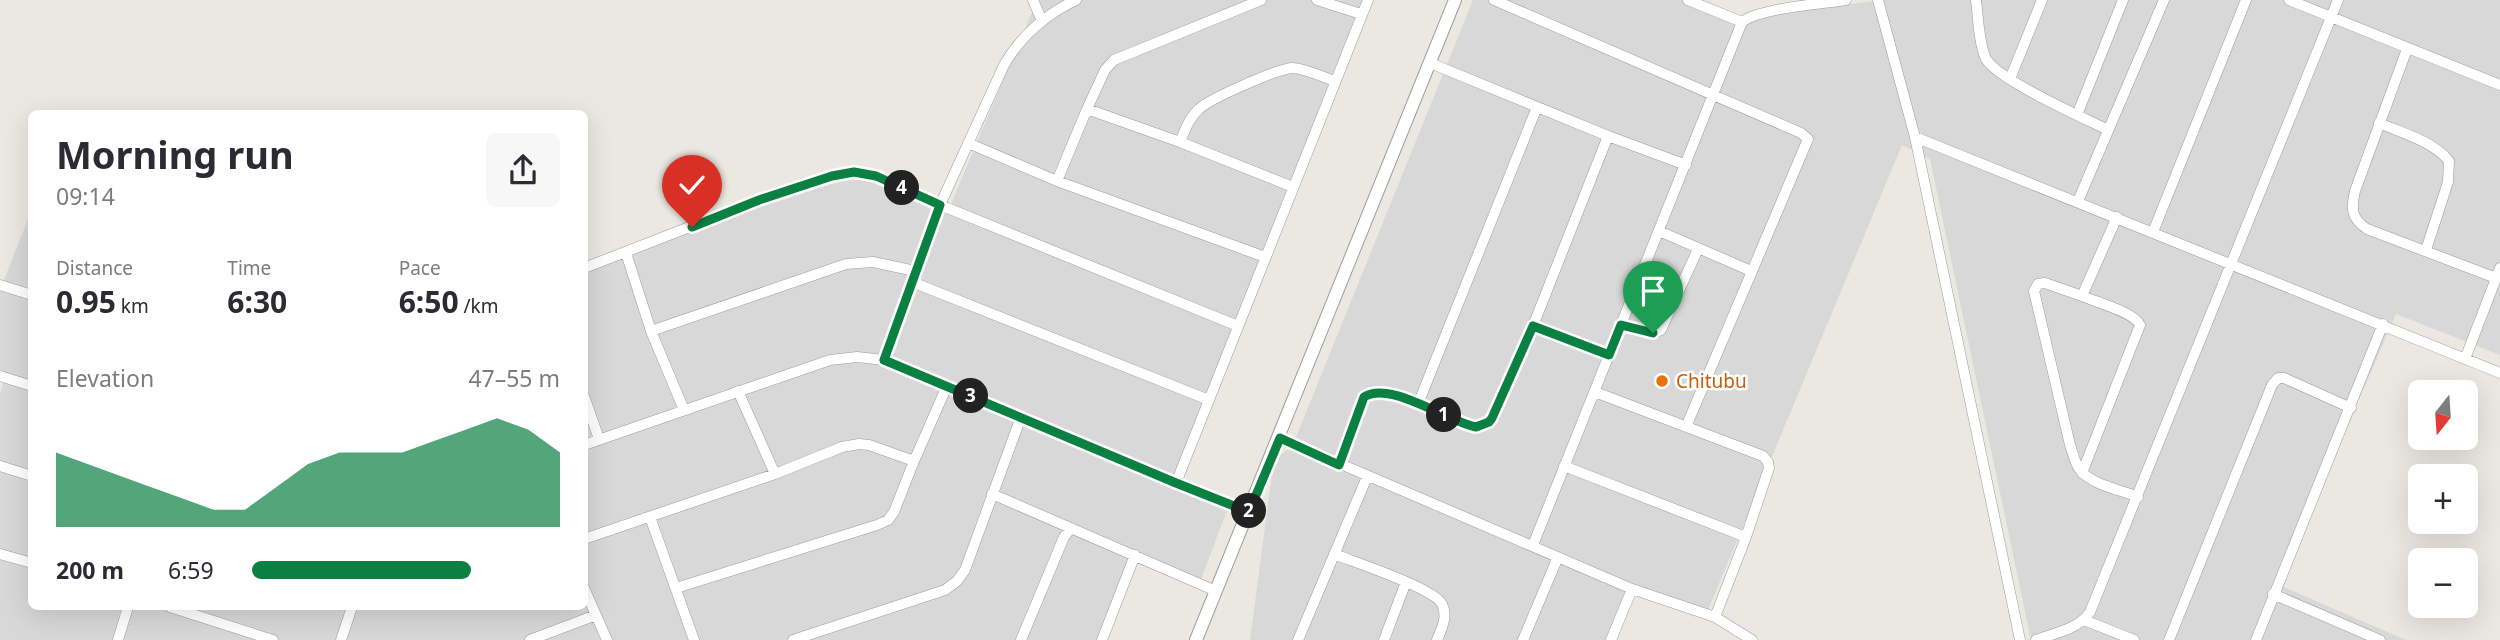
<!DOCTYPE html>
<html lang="en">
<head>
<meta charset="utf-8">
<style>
	:root { --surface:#fff; --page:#f7f7f7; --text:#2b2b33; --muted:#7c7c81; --accent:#0b8043 }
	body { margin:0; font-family:"Noto Sans",sans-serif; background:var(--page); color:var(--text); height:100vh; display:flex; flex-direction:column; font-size:26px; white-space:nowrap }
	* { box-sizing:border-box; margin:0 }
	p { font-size:23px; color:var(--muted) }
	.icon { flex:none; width:38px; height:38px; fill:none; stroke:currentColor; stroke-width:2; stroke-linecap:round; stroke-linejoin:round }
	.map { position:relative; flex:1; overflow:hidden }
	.sheet { position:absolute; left:28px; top:110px; width:560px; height:500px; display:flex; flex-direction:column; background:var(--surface); border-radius:10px; box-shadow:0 7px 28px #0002 }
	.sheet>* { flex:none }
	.needle { width:46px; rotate:197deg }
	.tools { position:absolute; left:2408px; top:380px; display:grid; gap:14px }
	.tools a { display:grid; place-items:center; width:70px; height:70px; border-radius:10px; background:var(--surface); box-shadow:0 7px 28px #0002; font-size:35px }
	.pin { position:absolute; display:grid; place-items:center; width:60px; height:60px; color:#fff; margin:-72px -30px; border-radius:50% 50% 50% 0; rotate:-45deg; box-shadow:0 0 7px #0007 }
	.pin .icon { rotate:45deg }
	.km { position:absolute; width:35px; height:35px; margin:-18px; border-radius:50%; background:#222; color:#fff; font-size:19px; line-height:35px; text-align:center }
	.round { display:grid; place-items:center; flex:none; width:74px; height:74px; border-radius:10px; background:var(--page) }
	.overview { display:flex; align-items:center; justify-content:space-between; height:119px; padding:0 28px }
	h1 { font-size:38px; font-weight:700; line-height:52px }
	.metrics { display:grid; grid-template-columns:repeat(3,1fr); gap:10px; height:119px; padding:7px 28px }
	.metrics div { display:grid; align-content:center }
	.metrics b { font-size:30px; font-weight:700 }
	.metrics small { font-size:19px; font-weight:400 }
	.metrics p { font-size:19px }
	.chart { height:196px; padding:14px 28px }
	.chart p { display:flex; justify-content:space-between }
	.chart svg { width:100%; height:126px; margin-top:7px; fill:var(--accent); opacity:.7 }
	ul { padding:0 28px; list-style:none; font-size:23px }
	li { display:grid; grid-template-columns:112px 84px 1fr; align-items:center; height:52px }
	li i { height:18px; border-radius:9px; background:var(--accent) }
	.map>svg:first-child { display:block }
	.residential { fill:#d8d8d8 }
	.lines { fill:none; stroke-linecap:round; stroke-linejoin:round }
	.minor-casing { stroke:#9c9c9c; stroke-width:11 }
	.tertiary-casing { stroke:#9c9c9c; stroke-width:14 }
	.minor { stroke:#fff; stroke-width:10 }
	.tertiary { stroke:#fff; stroke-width:12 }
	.route-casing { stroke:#fff; stroke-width:14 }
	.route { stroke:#0b8043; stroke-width:9 }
	.food-dot { fill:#e8710a; stroke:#fff; stroke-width:2.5 }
	.labels { text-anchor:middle; stroke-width:5; stroke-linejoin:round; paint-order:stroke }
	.food-label { font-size:19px; fill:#c56008; stroke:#fff; text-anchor:start }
</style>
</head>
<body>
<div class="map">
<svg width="2500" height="640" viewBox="0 0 2500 640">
	<rect width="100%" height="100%" fill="#ebe8e1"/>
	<path class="residential" d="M 1037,0 L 1369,0 L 1175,479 L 1229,505 L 1200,582 L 1135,563 L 1104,640 L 0,640 L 0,395 L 6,373 L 0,370 L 0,282 L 3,282 L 31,212 L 32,607 L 584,607 L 585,264 L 759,200 L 876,174 L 951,204 Z
		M 1473,0 L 1694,0 L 1736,17 L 1885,0 L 2500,0 L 2500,355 L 2396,314 L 2279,585 L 2406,640 L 2031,640 L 1930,159 L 1902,145 L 1708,610 L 1635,587 L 1612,640 L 1250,640 L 1274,459 L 1292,447 Z"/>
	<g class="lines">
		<defs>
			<path id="minor" d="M 1033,0 L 1042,21
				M 1317,0 L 1361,14
				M 1494,0 L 1801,133 L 1808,139 L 1686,427
				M 1688,0 L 1742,22
				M 1878,0 L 1915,137 L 2500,373
				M 1976,0 C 1978,16 1979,45 1986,59 C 1998,80 2084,118 2108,130
				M 2289,0 L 2500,85
				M 2407,49 L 2355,191 C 2351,209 2351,218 2367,229 L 2496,278
				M 1430,63 L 1608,136 L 1686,165
				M 2010,79 L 2042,0
				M 1087,109 L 1105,70 L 1114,60 L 1261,0
				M 2077,115 L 2123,0
				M 2379,123 C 2402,133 2433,141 2449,161 L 2448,182 L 2426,250
				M 1915,137 L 2020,640
				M 1180,142 C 1185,130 1189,118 1199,109 C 1209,99 1279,68 1293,68 C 1307,69 1322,77 1335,81
				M 968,143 L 1057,181 L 1265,257
				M 1057,181 L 1087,109 L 1180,142 L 1293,187
				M 2078,201 L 2164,0
				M 2117,217 L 2082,296 L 2045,283 L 2038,284 L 2034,291 L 2070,445 C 2073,453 2075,465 2081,471 C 2093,485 2121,490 2138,497
				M 1659,231 L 1751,271
				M 2153,232 L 2246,0
				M 626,253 L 651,331 L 684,410
				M 584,268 L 759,200 L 832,176 L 854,172 L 876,176 L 940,205 L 1238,326
				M 912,282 L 1209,400
				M 0,285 L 32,295
				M 1621,325 L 1653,333 L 1661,330 L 1698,249
				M 1533,326 L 1609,355
				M 651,331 L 846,264 L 873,262 L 915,271
				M 2465,359 L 2500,268
				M 884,360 L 940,205 L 1004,65 C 1020,37 1046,14 1076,0
				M 0,376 L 32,386
				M 738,391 L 775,474
				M 1595,392 L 1763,456 L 1768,462 L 1769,468 L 1746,537 L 1715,617
				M 584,396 L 599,439
				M 1418,404 L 1537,107
				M 1280,438 L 1632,589 L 1715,617 L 1752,640
				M 584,445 L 830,360 L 857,357 L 884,360 L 1176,483 L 1249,512
				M 1339,465 L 1365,397 C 1385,383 1446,416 1468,426 L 1476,427 L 1489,422 L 1533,326 L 1608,136
				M 0,466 L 32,476
				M 1564,466 L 1746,537
				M 2082,473 L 2140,325 C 2134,312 2096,302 2082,296
				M 1176,483 L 1368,0
				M 992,494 L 1216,591
				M 650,517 L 694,640
				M 584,539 L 775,474 L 842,447 L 859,444 L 869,445 L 914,461
				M 1533,545 L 1742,22 C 1760,8 1821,4 1846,0
				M 0,554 L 32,563
				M 1334,554 C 1354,562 1434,588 1442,604 C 1448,616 1442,628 1437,640
				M 584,588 L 607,640
				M 676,588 L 877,525 L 888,520 L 894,512 L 914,461 L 947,386
				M 2273,594 L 2380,640
				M 170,607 L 273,640
				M 2084,620 L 2134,640
				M 118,640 L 128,607
				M 341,640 L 352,607
				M 530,640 L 596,615
				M 793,640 L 945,590 L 957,581 L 965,570 L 1021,417
				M 1021,640 L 1064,537 L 1071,528
				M 1102,640 L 1135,555
				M 1298,640 L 1367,477
				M 1384,640 L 1406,582
				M 1523,640 L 1558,557
				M 1611,640 L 1632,589
				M 2036,640 C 2055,633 2079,629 2090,612 L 2338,0
				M 2169,640 L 2272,385 L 2278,378 L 2284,378 L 2351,408
				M 2256,640 L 2383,324"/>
			<path id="tertiary" d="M 1196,640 L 1455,0"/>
		</defs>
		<use href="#minor" class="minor-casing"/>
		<use href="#tertiary" class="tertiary-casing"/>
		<use href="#minor" class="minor"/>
		<use href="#tertiary" class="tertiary"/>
	</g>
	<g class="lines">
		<defs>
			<path id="route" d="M 692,227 L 759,200 L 832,176 L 854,172 L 876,176 L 940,205 L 884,360 L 1176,483 L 1249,512 L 1280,438 L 1339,465 L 1364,397 C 1390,380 1448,422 1476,427 L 1489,422 L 1492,418 L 1533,326 L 1609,355 L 1621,325 L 1653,333"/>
		</defs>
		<use href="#route" class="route-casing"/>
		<use href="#route" class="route"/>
	</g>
	<circle class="food-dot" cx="1662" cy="381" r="7"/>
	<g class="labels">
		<g class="food-label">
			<text x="1676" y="388">Chitubu</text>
		</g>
	</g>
</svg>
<div class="tools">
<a><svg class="needle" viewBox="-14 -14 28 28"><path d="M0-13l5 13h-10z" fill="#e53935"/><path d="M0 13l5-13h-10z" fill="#7c7c81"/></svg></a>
<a>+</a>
<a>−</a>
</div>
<div class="pin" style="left:1653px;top:333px;background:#1e9e55"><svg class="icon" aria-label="arrive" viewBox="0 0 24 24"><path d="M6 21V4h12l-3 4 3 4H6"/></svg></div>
<div class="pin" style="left:692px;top:227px;background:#d93025"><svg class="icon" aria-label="check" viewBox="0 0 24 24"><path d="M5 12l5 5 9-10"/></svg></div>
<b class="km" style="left:1444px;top:415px">1</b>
<b class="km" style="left:1249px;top:511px">2</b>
<b class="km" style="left:971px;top:396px">3</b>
<b class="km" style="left:902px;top:188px">4</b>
<section class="sheet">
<div class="overview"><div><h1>Morning run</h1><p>09:14</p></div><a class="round"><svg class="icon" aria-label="share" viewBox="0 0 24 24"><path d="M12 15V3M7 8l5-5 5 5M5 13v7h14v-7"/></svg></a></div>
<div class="metrics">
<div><p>Distance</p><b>0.95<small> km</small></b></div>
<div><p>Time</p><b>6:30</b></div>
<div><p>Pace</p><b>6:50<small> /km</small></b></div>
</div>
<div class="chart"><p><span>Elevation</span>47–55 m</p>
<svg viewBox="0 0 160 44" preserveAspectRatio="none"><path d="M0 44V18L10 22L20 26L30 30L40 34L50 38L60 38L70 30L80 22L90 18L100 18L110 18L120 14L130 10L140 6L150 10L160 18V44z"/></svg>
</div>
<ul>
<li><b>200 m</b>6:59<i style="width:71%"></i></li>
</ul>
</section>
</div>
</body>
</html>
